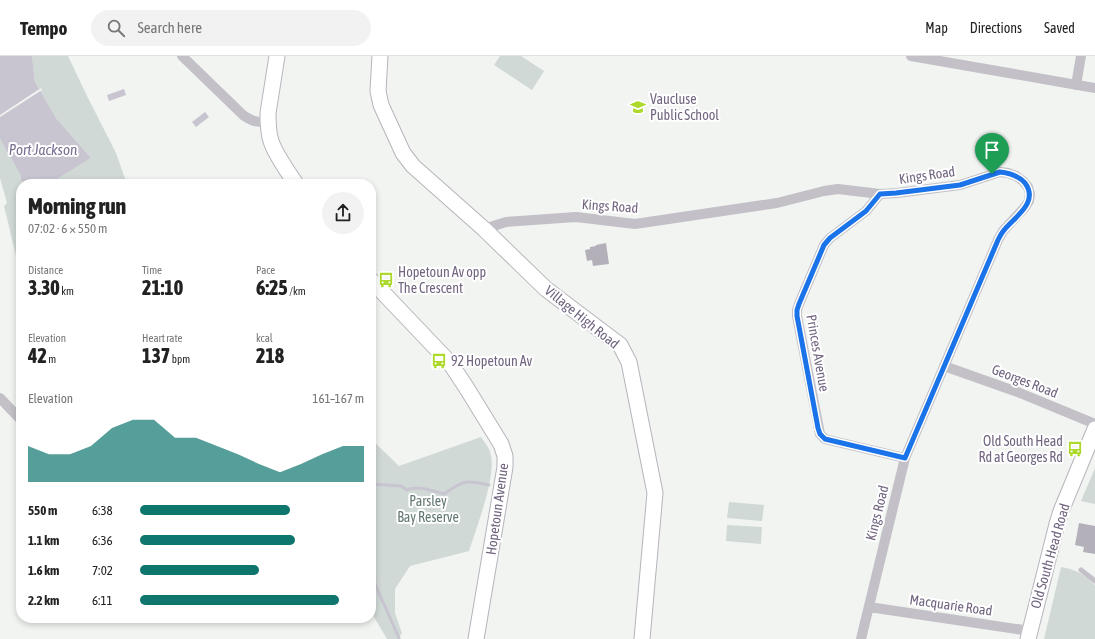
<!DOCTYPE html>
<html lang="en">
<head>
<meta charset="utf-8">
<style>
	:root { --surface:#fff; --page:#f2f2f2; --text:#222; --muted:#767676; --line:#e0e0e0; --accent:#0f766e }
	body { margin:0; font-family:"Asap Condensed",sans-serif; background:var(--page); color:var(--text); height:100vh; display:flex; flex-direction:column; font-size:15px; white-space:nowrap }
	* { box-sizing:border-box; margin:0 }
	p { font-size:13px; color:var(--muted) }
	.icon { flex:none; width:22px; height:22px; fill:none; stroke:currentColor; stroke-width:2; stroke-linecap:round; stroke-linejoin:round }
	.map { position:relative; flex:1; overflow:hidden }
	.sheet { position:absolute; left:16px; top:123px; width:360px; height:444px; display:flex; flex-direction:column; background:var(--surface); border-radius:16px; box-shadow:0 2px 6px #0003 }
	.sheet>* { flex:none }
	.pin { position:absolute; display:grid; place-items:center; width:34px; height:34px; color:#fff; margin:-41px -17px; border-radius:50% 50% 50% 0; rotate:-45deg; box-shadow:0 0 4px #0007 }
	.pin .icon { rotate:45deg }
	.round { display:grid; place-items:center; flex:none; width:42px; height:42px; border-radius:21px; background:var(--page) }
	.headline { display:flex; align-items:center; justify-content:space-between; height:68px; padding:0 12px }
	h1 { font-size:22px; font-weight:800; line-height:30px }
	.metrics { display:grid; grid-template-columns:repeat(3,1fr); gap:6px; height:68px; padding:4px 12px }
	.metrics div { display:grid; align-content:center }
	.metrics b { font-size:20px; font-weight:800 }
	.metrics small { font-size:11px; font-weight:400 }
	.metrics p { font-size:11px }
	.chart { height:112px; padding:8px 12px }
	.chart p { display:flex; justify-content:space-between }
	.chart svg { width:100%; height:72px; margin-top:4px; fill:var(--accent); opacity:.7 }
	ul { padding:0 12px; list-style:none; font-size:13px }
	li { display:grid; grid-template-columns:64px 48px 1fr; align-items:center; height:30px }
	li i { height:10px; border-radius:5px; background:var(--accent) }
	header { display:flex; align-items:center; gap:24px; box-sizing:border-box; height:56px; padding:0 20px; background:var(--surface); border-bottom:1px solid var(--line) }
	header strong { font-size:19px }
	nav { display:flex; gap:22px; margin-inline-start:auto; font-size:14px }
	.search { width:280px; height:36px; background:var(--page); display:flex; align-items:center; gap:10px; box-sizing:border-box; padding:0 14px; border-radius:22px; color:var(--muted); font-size:15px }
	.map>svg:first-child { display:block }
	.green { fill:#d0d9d6 }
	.water { fill:#c8c4d0 }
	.pier { fill:#f1f4f1 }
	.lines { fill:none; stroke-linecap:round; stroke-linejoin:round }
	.stream { stroke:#c8c4d0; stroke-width:3 }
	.building { fill:#b4b0ba }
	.secondary-casing { stroke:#b7b3bb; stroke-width:17 }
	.lane { stroke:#c3c0c7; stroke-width:5 }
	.street { stroke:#c3c0c7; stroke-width:10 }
	.secondary { stroke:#fff; stroke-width:15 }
	.route-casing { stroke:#fff; stroke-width:8 }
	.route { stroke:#1a73e8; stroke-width:5 }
	.labels { text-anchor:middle; stroke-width:4; stroke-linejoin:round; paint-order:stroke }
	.poi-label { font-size:14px; fill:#726580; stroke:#fff; text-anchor:start }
	.street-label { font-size:14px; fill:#726580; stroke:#fff }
	.park-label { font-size:14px; fill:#637874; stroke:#fff }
	.water-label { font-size:15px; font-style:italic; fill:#7a6f92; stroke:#fff }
</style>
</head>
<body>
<header>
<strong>Tempo</strong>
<div class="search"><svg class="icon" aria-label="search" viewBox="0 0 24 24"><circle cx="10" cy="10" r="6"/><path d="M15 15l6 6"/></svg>Search here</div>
<nav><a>Map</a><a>Directions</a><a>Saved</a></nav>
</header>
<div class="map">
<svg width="1095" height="583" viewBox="0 0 1095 583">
	<rect width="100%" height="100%" fill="#f1f4f1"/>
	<path class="green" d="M 32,0 L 68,0 L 87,40 L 116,97 L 127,128 L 49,128 L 91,102 L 56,62 L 35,26 Z
		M 500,0 L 521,0 L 544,15 L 532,34 L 494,9 Z
		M 0,83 L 20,118 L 22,128 L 21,128 L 21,211 L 17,204 L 4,150 L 7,147 L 0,122 Z
		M 481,381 C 485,387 490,392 491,400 C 496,421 476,473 469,495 L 410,510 L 395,533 L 395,557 L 402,577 L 398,583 L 387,583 L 371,556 L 371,383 L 399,410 Z
		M 1095,412 L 1095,448 L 1081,445 Z
		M 729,446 L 764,449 L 762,465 L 727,462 Z
		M 727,469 L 762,471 L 761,488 L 726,485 Z
		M 1061,511 C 1075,513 1085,519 1095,529 L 1095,583 L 1044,583 Z"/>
	<path class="water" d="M 0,0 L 32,0 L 35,26 L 56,62 L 91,102 L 49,128 L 22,128 L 20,118 L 0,83 Z
		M 124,33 L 126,39 L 109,45 L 107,39 Z
		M 205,56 L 209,61 L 196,71 L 192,66 Z"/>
	<path class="pier" d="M 41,32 L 42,34 L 0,61 L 0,59 Z"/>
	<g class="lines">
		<path class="stream" d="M 371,428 L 401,430 L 407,434 C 418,429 433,435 444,438 C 464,424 465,424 489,429
			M 371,500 L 374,503 L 375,528 L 399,582"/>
	</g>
	<path class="building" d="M 606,187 L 609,208 L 593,210 L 592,204 L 587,205 L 585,194 L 590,193 L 590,191 L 596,190 L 596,189 Z
		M 1079,467 L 1095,470 L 1095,498 L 1083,496 L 1084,491 L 1075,489 Z"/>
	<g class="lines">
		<defs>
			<path id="secondary" d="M 277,0 L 268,57 C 268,66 268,76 271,85 C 275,98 288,116 296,128
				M 380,0 L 378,35 L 381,49 L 403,97 L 413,110 L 484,173 L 546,233 L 620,289 L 629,306 L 655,437 L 642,583
				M 371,224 L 450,307 L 466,331 L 501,388 L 505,400 L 505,411 L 476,583
				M 1028,583 L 1057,468 L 1061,455 L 1095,373"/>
		</defs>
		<use href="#secondary" class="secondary-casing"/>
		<path class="lane" d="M 1081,514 L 1095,525"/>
		<path class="street" d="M 182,0 L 243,59 C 252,65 257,67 268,66
			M 911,0 L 1095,32
			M 1076,29 L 1081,0
			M 880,138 L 866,155 L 830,182 L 824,189 L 799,248 L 797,254 L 797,260 L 820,378 L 825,383 L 833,385 L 905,402
			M 484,173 L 506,166 L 576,161 L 635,168 L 777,147 L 824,135 L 838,133 L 880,138 L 897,137 L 960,129 L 1000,116 L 1008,117 L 1016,120 L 1023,125 L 1028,131 L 1030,138 L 1029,145 L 1025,151 L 1003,175 L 998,184 L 905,402 L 861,583
			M 944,310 L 1020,337 L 1095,368
			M 0,342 L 21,364
			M 869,551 L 1030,575"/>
		<use href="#secondary" class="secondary"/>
	</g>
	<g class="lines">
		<defs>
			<path id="route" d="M 1000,116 C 1009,117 1018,119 1025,127 C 1039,146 1016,160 1005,173 C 1002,176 1000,180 998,184 L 905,402 L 825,383 L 820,378 L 818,372 L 797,260 L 797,254 L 799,248 L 824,189 L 830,182 L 866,155 L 880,138 L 896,137 L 960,129 Z"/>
		</defs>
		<use href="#route" class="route-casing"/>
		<use href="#route" class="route"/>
	</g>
	<defs>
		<symbol id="school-bare" viewBox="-9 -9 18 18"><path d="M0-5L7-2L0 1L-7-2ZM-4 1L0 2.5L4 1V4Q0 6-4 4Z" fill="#add92c" stroke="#fff" stroke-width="2.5" paint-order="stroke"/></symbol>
		<symbol id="bus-bare" viewBox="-9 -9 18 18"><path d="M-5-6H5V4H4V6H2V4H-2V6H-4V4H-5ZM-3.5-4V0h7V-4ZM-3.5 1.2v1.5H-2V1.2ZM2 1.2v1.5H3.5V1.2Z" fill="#add92c" stroke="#fff" stroke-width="2.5" paint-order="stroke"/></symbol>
	</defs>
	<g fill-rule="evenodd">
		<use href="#school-bare" x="627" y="40" width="22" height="22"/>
		<use href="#bus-bare" x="375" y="213" width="22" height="22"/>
		<use href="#bus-bare" x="428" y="294" width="22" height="22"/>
		<use href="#bus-bare" x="1064" y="382" width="22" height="22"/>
	</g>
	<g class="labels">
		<g class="poi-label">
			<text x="650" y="48">Vaucluse<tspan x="650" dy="16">Public School</tspan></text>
			<text x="398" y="221">Hopetoun Av opp<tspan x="398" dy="16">The Crescent</tspan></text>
			<text x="451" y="310">92 Hopetoun Av</text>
			<text x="1063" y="390" text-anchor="end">Old South Head<tspan x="1063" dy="16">Rd at Georges Rd</tspan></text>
		</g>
		<g class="street-label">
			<text transform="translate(927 119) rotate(-8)" y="5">Kings Road</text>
			<text transform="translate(610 150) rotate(4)" y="5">Kings Road</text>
			<text transform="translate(582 261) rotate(39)" y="5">Village High Road</text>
			<text transform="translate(818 297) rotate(80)" y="5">Princes Avenue</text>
			<text transform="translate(1025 325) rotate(21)" y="5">Georges Road</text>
			<text transform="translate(497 453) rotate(-82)" y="5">Hopetoun Avenue</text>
			<text transform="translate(877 457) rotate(-76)" y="5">Kings Road</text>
			<text transform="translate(1050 500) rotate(-74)" y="5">Old South Head Road</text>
			<text transform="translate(951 549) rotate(8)" y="5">Macquarie Road</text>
		</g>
		<g class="park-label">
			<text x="428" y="450">Parsley<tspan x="428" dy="16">Bay Reserve</tspan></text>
		</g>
		<g class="water-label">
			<text x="43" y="99">Port Jackson</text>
		</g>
	</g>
</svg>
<div class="pin" style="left:992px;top:118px;background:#1e9e55"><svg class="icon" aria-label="arrive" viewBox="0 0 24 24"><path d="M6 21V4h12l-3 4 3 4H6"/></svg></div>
<section class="sheet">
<div class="headline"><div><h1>Morning run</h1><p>07:02 · 6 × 550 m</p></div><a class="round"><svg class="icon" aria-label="share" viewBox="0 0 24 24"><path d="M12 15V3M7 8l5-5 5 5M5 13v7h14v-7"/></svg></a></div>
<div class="metrics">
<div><p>Distance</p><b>3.30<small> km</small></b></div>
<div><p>Time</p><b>21:10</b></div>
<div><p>Pace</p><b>6:25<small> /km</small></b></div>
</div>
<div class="metrics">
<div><p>Elevation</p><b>42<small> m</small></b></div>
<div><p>Heart rate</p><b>137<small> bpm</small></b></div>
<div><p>kcal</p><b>218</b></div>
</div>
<div class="chart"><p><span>Elevation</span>161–167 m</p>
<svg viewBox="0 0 160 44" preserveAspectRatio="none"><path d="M0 44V22L10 27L20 27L30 22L40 11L50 6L60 6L70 17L80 17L90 22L100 27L110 33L120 38L130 33L140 27L150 22L160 22V44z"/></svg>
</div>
<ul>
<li><b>550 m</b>6:38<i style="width:67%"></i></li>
<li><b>1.1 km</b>6:36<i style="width:69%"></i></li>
<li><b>1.6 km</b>7:02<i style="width:53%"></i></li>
<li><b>2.2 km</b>6:11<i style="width:89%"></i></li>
</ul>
</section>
</div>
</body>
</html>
